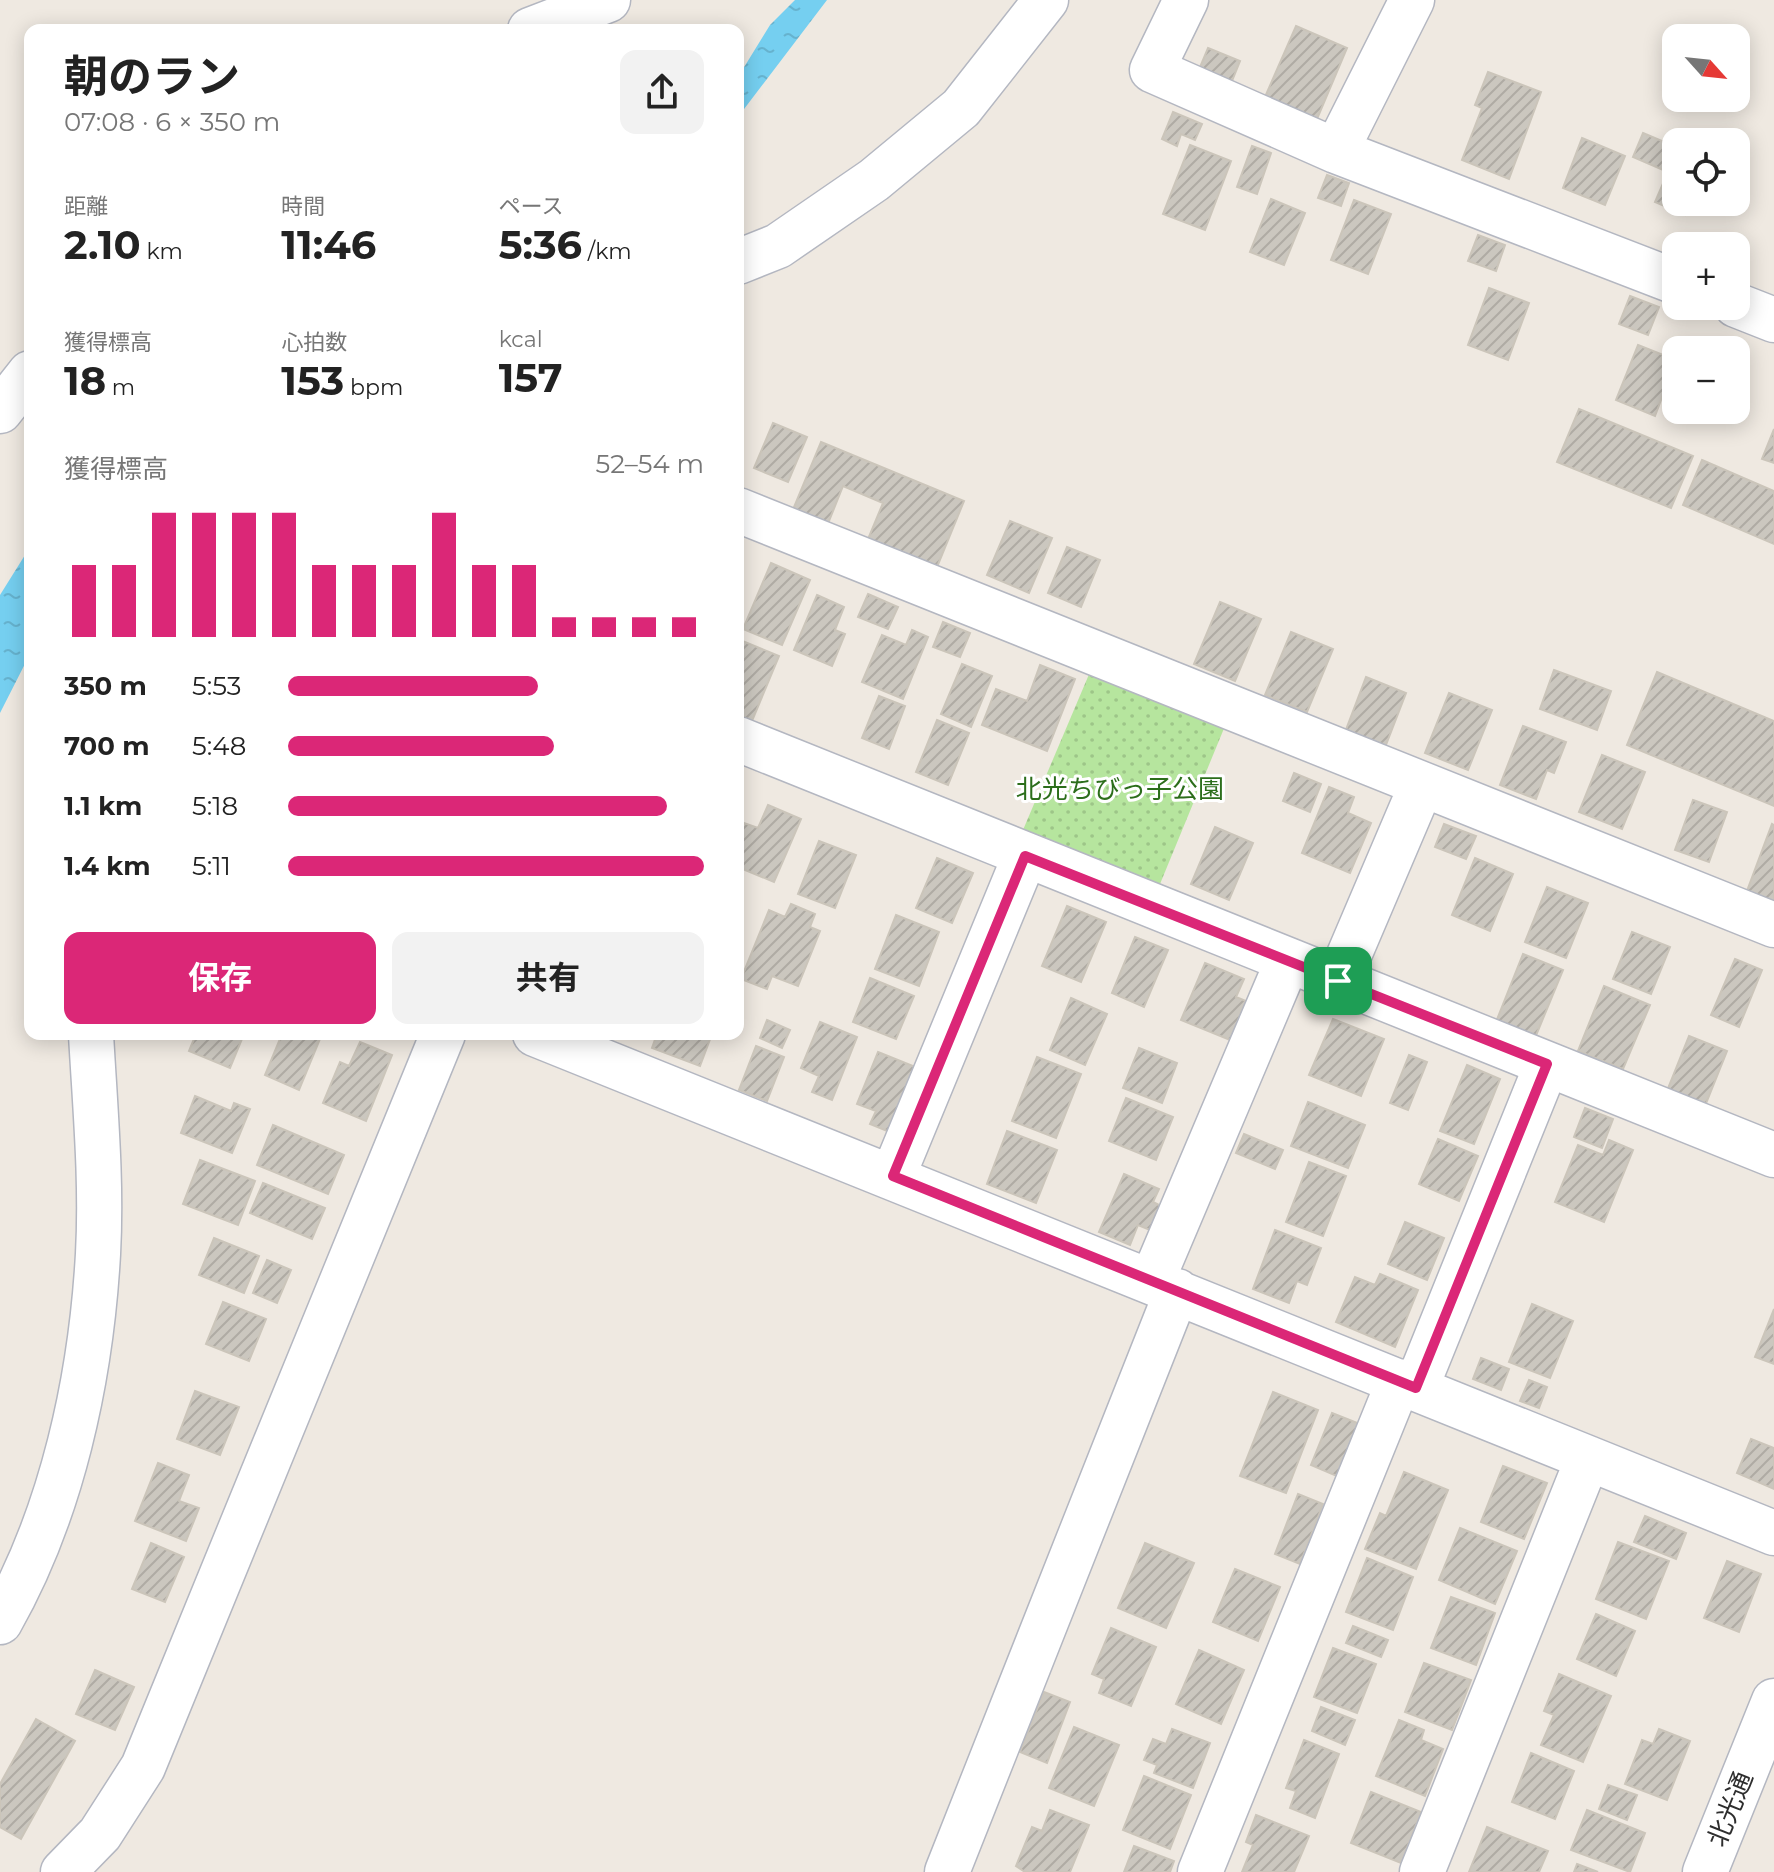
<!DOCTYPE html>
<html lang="ja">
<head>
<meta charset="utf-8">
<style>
	:root { --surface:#fff; --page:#f2f2f2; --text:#222; --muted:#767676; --accent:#db2777 }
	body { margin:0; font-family:Montserrat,"Noto Sans JP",sans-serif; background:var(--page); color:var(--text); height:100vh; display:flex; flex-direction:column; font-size:30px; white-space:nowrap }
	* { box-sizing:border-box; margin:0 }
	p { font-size:26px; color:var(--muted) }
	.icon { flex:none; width:44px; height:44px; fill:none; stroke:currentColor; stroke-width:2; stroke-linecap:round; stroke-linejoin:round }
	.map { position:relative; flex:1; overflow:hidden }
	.drawer { position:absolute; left:24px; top:24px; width:720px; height:1016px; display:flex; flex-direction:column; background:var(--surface); border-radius:16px; box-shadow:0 4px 20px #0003 }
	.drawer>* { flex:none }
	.needle { width:52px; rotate:117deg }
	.controls { position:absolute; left:1662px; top:24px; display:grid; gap:16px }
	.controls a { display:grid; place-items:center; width:88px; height:88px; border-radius:16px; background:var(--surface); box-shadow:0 4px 20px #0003; font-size:40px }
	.pin { position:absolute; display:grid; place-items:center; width:68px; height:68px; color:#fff; margin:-34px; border-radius:16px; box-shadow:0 4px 12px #0006 }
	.round { display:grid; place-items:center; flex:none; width:84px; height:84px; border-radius:16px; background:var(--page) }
	.overview { display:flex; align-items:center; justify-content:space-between; height:136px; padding:0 40px }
	h1 { font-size:44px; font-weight:700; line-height:60px }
	.figures { display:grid; grid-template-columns:repeat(3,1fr); gap:12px; height:136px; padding:8px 40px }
	.figures div { display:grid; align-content:center }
	.figures b { font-size:40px; font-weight:700 }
	.figures small { font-size:22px; font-weight:400 }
	.figures p { font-size:22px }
	.chart { height:224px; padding:16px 40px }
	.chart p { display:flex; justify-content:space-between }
	.chart svg { width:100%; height:144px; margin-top:8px; stroke:var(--accent); stroke-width:6 }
	.primary-button { display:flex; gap:16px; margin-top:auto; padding:16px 40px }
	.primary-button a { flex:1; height:92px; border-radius:16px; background:var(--accent); color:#fff; font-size:32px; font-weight:700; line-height:92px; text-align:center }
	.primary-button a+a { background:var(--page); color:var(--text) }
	ul { padding:0 40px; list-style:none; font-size:26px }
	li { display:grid; grid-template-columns:128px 96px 1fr; align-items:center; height:60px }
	li i { height:20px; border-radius:10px; background:var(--accent) }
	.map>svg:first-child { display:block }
	.park { fill:url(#park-dots) }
	.water { fill:url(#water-ripples) }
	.building { fill:url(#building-hatch); stroke:#cbc5ba; stroke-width:2 }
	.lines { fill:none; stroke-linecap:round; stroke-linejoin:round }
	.minor-casing { stroke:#b4b7c1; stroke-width:47 }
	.minor { stroke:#fff; stroke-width:44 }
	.route-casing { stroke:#fff; stroke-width:16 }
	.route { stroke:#db2777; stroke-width:10 }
	.labels { text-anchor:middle; stroke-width:6; stroke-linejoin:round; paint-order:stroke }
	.park-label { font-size:26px; fill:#2c6e1b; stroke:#fff }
	.street-label { font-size:26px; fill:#2e2e2e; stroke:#fff }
</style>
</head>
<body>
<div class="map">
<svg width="1774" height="1872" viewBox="0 0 1774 1872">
	<defs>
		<pattern id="park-dots" width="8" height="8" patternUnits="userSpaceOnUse" patternTransform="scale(2)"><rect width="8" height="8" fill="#b6e59e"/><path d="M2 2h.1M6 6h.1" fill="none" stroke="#9dc588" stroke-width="1.8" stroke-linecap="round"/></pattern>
		<pattern id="water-ripples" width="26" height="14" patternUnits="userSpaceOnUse" patternTransform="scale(2)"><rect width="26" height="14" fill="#75cff0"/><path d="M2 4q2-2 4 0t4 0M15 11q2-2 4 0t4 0" fill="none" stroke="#66b2ce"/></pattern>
		<pattern id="building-hatch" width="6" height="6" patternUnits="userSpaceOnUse" patternTransform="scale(2)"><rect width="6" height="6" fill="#cbc7bf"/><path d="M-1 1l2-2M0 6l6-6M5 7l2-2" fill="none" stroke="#afaba4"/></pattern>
	</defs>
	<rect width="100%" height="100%" fill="#efe9e1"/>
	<path class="park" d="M 1090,672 L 1225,726 L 1160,884 L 1023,830 Z"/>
	<path class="water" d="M 795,0 L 827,0 L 738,117 L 738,77 L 770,25 Z
		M 30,547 L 30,654 L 0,713 L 0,595 Z"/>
	<path class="building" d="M 1296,26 L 1347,48 L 1317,119 L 1265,97 Z
		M 1208,48 L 1240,61 L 1230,86 L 1198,72 Z
		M 1488,72 L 1541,92 L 1509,179 L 1462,160 L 1482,108 L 1475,105 Z
		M 1173,112 L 1202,124 L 1195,140 L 1181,134 L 1177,146 L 1162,139 Z
		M 1643,133 L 1676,147 L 1676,202 L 1690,202 L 1685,215 L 1655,202 L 1668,172 L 1633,157 Z
		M 1582,138 L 1625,156 L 1605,205 L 1563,188 Z
		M 1190,145 L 1231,161 L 1205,230 L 1163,214 Z
		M 1252,146 L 1271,153 L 1257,194 L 1237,187 Z
		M 1327,175 L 1349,183 L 1341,206 L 1318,198 Z
		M 1271,199 L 1305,213 L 1284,265 L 1250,252 Z
		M 1354,200 L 1391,214 L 1368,274 L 1331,260 Z
		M 1478,235 L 1505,245 L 1496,271 L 1468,261 Z
		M 1489,288 L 1529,303 L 1508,360 L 1468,345 Z
		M 1630,296 L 1659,307 L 1648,335 L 1619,324 Z
		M 1638,345 L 1676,360 L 1655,416 L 1616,400 Z
		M 1579,409 L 1693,456 L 1671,508 L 1557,462 Z
		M 773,423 L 807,437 L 788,482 L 754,468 Z
		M 1774,429 L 1774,463 L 1762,459 Z
		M 821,442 L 964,501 L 935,572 L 866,544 L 883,503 L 843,486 L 827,526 L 792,512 Z
		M 1702,460 L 1774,491 L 1774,544 L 1683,505 Z
		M 1010,521 L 1052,538 L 1029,593 L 987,575 Z
		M 1067,547 L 1100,560 L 1081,607 L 1048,593 Z
		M 771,563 L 810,580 L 782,645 L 743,629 Z
		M 868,594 L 898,607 L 888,629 L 858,617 Z
		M 817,595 L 844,607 L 835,630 L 845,634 L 832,666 L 794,650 Z
		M 1220,602 L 1261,619 L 1235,681 L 1194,664 Z
		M 943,622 L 970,633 L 960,657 L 933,647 Z
		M 912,630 L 928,637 L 903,699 L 862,682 L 882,635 L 906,645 Z
		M 1291,632 L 1333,649 L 1307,712 L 1265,695 Z
		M 740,640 L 779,656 L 752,721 L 738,715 Z
		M 962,664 L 992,676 L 971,727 L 941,714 Z
		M 1040,665 L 1075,679 L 1047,751 L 982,725 L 996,689 L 1027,701 Z
		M 1554,670 L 1611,691 L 1597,730 L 1540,709 Z
		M 1657,672 L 1774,721 L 1774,806 L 1627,745 Z
		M 1366,677 L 1406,693 L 1384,750 L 1344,735 Z
		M 1449,693 L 1492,710 L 1468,770 L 1425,753 Z
		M 879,696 L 905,706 L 889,749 L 862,738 Z
		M 937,720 L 969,733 L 948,785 L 916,772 Z
		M 1523,726 L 1566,742 L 1554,773 L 1547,770 L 1536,799 L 1500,785 Z
		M 1602,755 L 1645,772 L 1622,829 L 1579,812 Z
		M 1294,773 L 1321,784 L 1310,812 L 1283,801 Z
		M 1329,787 L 1354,797 L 1348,813 L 1371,823 L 1350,873 L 1302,853 Z
		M 1693,800 L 1727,812 L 1709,862 L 1675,850 Z
		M 768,805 L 801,819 L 774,882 L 738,867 L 738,837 L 744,823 L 758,828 Z
		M 1444,824 L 1476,836 L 1466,859 L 1435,847 Z
		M 1772,824 L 1774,825 L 1774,902 L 1747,891 Z
		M 1215,827 L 1253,843 L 1229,900 L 1191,884 Z
		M 819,841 L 856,855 L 835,908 L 798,894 Z
		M 937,858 L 973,873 L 952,923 L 916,908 Z
		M 1475,858 L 1513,874 L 1490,931 L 1452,915 Z
		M 1547,887 L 1588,903 L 1566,958 L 1525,942 Z
		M 791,904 L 815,914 L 810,927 L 820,931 L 798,986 L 772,976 L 767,989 L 741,979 L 769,910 L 785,917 Z
		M 1067,906 L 1106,922 L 1081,982 L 1042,966 Z
		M 896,915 L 939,932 L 919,986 L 875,969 Z
		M 1632,932 L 1670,947 L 1651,994 L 1613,979 Z
		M 1135,937 L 1168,950 L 1144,1007 L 1112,993 Z
		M 1523,954 L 1563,970 L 1535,1038 L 1496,1022 Z
		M 1735,959 L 1762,970 L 1739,1027 L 1711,1015 Z
		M 1205,963 L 1244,979 L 1236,997 L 1246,1001 L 1230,1040 L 1181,1020 Z
		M 870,978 L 914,996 L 896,1039 L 853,1022 Z
		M 1604,986 L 1650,1005 L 1623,1069 L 1578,1051 Z
		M 1071,998 L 1107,1014 L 1085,1065 L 1050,1050 Z
		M 1333,1019 L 1384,1039 L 1361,1096 L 1309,1075 Z
		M 767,1020 L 790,1030 L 782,1048 L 760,1038 Z
		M 820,1022 L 857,1037 L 832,1100 L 812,1092 L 819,1076 L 801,1068 Z
		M 196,1034 L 244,1034 L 230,1068 L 189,1051 Z
		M 282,1034 L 322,1034 L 299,1090 L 265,1075 Z
		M 657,1034 L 712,1034 L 700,1066 L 652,1048 Z
		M 1689,1036 L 1727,1051 L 1705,1106 L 1667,1091 Z
		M 360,1042 L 392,1055 L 366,1121 L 323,1103 L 340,1062 L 349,1066 Z
		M 756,1046 L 784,1057 L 767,1101 L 739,1090 Z
		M 1139,1048 L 1177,1063 L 1162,1103 L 1123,1088 Z
		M 878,1052 L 918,1068 L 892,1133 L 870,1124 L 876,1111 L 857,1104 Z
		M 1409,1055 L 1427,1062 L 1408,1110 L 1390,1103 Z
		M 1037,1057 L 1081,1074 L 1056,1138 L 1012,1121 Z
		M 1467,1065 L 1500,1079 L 1474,1144 L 1440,1131 Z
		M 195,1096 L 231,1111 L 234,1103 L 250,1109 L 232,1153 L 181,1133 Z
		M 1126,1098 L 1173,1117 L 1156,1160 L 1109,1141 Z
		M 1308,1102 L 1365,1125 L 1348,1168 L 1291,1146 Z
		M 1585,1108 L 1613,1119 L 1602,1148 L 1574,1137 Z
		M 273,1125 L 344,1155 L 328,1194 L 257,1165 Z
		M 1007,1131 L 1057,1150 L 1036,1203 L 987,1184 Z
		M 1244,1134 L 1283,1150 L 1275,1169 L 1236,1153 Z
		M 1438,1139 L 1478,1156 L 1459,1201 L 1419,1184 Z
		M 1609,1140 L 1633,1150 L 1604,1222 L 1555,1202 L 1578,1145 L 1603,1155 Z
		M 200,1160 L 255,1181 L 238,1225 L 183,1204 Z
		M 1309,1162 L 1346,1176 L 1323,1236 L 1286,1222 Z
		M 1124,1174 L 1159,1189 L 1153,1202 L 1161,1206 L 1150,1230 L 1138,1225 L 1130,1245 L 1099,1232 Z
		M 263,1183 L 325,1208 L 312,1239 L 250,1213 Z
		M 1405,1222 L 1444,1238 L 1427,1280 L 1388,1264 Z
		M 1275,1230 L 1321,1248 L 1307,1285 L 1297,1281 L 1289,1303 L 1253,1289 Z
		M 214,1238 L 259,1256 L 244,1293 L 199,1275 Z
		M 267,1260 L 291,1270 L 277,1303 L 253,1293 Z
		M 1380,1274 L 1418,1290 L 1395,1347 L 1336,1322 L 1355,1277 L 1375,1285 Z
		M 223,1302 L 266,1319 L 249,1361 L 206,1344 Z
		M 1532,1304 L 1573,1321 L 1550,1378 L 1509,1362 Z
		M 1774,1309 L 1774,1364 L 1755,1357 Z
		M 1481,1358 L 1509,1369 L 1501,1390 L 1473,1379 Z
		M 1529,1380 L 1547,1387 L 1539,1408 L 1520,1401 Z
		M 195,1391 L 239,1407 L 220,1455 L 177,1439 Z
		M 1273,1392 L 1318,1410 L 1286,1493 L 1240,1476 Z
		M 1332,1413 L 1360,1424 L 1339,1477 L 1311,1465 Z
		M 1751,1439 L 1774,1448 L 1774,1489 L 1737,1473 Z
		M 158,1463 L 189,1475 L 179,1501 L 199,1508 L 186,1541 L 135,1521 Z
		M 1503,1466 L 1547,1483 L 1524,1539 L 1481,1522 Z
		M 1404,1472 L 1448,1490 L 1416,1569 L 1365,1549 L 1380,1513 L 1386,1516 Z
		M 1298,1494 L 1323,1504 L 1300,1564 L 1275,1554 Z
		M 1645,1516 L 1686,1533 L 1676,1559 L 1634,1542 Z
		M 1460,1528 L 1517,1551 L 1495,1604 L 1439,1580 Z
		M 1618,1542 L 1669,1561 L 1646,1619 L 1596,1599 Z
		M 151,1543 L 184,1557 L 165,1602 L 132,1589 Z
		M 1145,1543 L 1194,1563 L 1166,1628 L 1118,1608 Z
		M 1367,1558 L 1413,1577 L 1393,1630 L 1346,1612 Z
		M 1727,1561 L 1761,1574 L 1739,1632 L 1704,1618 Z
		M 1235,1569 L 1280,1587 L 1258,1641 L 1213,1622 Z
		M 1451,1597 L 1495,1613 L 1476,1665 L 1431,1648 Z
		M 1596,1614 L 1635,1631 L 1616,1676 L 1577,1659 Z
		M 1353,1626 L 1388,1640 L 1381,1657 L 1346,1643 Z
		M 1111,1628 L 1156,1647 L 1131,1706 L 1099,1693 L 1104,1679 L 1092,1674 Z
		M 1333,1648 L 1376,1664 L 1357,1713 L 1314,1697 Z
		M 1199,1650 L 1244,1670 L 1221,1724 L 1176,1704 Z
		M 1424,1663 L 1471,1680 L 1452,1730 L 1405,1712 Z
		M 95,1670 L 134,1687 L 115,1730 L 76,1714 Z
		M 1559,1674 L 1611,1696 L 1583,1762 L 1541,1745 L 1554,1715 L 1544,1711 Z
		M 1044,1692 L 1070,1702 L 1047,1763 L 1020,1752 Z
		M 1321,1707 L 1355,1720 L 1345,1745 L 1312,1731 Z
		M 36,1719 L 75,1741 L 21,1839 L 0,1827 L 0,1784 Z
		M 1399,1720 L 1424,1730 L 1421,1740 L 1443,1749 L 1425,1796 L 1376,1776 Z
		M 1074,1727 L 1119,1745 L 1094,1806 L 1049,1788 Z
		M 1172,1729 L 1210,1743 L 1193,1788 L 1154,1773 L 1157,1765 L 1144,1760 L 1153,1739 L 1166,1744 Z
		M 1659,1729 L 1690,1741 L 1667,1800 L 1625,1784 L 1642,1740 L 1653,1744 Z
		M 1304,1740 L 1339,1754 L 1315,1818 L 1290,1808 L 1296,1791 L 1286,1788 Z
		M 1531,1753 L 1574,1771 L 1555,1819 L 1512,1802 Z
		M 1144,1776 L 1191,1795 L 1170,1849 L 1123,1830 Z
		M 1608,1785 L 1637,1795 L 1627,1820 L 1599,1809 Z
		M 1371,1792 L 1421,1812 L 1401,1863 L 1351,1843 Z
		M 1050,1810 L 1089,1825 L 1070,1872 L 1025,1872 L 1016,1866 L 1032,1827 L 1042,1831 Z
		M 1587,1810 L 1645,1833 L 1630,1872 L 1571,1850 Z
		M 1256,1815 L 1309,1836 L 1294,1872 L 1242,1872 L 1253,1845 L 1246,1842 Z
		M 1487,1827 L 1548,1851 L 1539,1872 L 1469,1872 Z
		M 1134,1846 L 1174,1861 L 1170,1872 L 1124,1872 Z
		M 1577,1864 L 1598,1872 L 1574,1872 Z"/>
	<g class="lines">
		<defs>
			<path id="minor" d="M 1186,0 L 1152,70 L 1336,151 L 1676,282
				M 530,30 L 608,0
				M 1336,151 L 1412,0
				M 738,262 L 778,246 L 874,180 L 961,108 L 1046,0
				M 1736,305 L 1774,320
				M 0,411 L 30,373
				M 738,510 L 1774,925
				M 738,739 L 1774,1155
				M 1338,981 L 1422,784
				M 535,1034 L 1774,1533
				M 893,1176 L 1025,856
				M 1152,1281 L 1288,960
				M 1416,1388 L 1547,1064
				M 0,1622 C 62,1513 91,1379 98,1254 C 102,1181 95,1107 91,1034
				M 63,1872 L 100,1834 L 143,1767 L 443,1034
				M 947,1872 L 1177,1291
				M 1200,1872 L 1399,1381
				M 1422,1872 L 1588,1458
				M 1705,1872 L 1774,1701"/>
		</defs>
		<use href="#minor" class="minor-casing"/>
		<use href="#minor" class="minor"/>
	</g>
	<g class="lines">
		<defs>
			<path id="route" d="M 1025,856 L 1547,1064 L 1416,1388 L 893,1176 Z"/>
		</defs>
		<use href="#route" class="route-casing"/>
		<use href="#route" class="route"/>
	</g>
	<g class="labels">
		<g class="park-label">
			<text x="1120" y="798">北光ちびっ子公園</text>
		</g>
		<g class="street-label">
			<text transform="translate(1730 1809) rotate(-68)" y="9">北光通</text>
		</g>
	</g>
</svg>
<div class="controls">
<a><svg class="needle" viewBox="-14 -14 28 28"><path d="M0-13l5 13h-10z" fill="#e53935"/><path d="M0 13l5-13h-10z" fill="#767676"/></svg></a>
<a><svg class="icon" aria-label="locate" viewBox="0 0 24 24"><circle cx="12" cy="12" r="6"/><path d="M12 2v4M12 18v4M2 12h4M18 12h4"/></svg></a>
<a>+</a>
<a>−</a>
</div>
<div class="pin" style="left:1338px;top:981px;background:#1e9e55"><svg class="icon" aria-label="arrive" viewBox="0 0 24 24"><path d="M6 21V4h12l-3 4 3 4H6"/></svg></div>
<section class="drawer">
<div class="overview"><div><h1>朝のラン</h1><p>07:08 · 6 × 350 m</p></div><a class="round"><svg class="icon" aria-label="share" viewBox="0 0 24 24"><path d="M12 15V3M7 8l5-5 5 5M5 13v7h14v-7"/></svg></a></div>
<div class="figures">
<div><p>距離</p><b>2.10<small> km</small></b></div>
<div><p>時間</p><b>11:46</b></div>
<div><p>ペース</p><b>5:36<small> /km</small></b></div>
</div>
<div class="figures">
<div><p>獲得標高</p><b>18<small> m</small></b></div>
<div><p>心拍数</p><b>153<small> bpm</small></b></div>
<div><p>kcal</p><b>157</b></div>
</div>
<div class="chart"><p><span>獲得標高</span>52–54 m</p>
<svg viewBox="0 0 160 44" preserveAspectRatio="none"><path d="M5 44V22M15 44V22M25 44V6M35 44V6M45 44V6M55 44V6M65 44V22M75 44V22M85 44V22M95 44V6M105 44V22M115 44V22M125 44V38M135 44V38M145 44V38M155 44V38"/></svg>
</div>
<ul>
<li><b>350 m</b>5:53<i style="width:60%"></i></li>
<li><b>700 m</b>5:48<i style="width:64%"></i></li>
<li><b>1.1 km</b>5:18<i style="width:91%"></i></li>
<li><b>1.4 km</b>5:11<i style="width:100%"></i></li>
</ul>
<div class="primary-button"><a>保存</a><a>共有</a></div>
</section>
</div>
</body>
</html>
